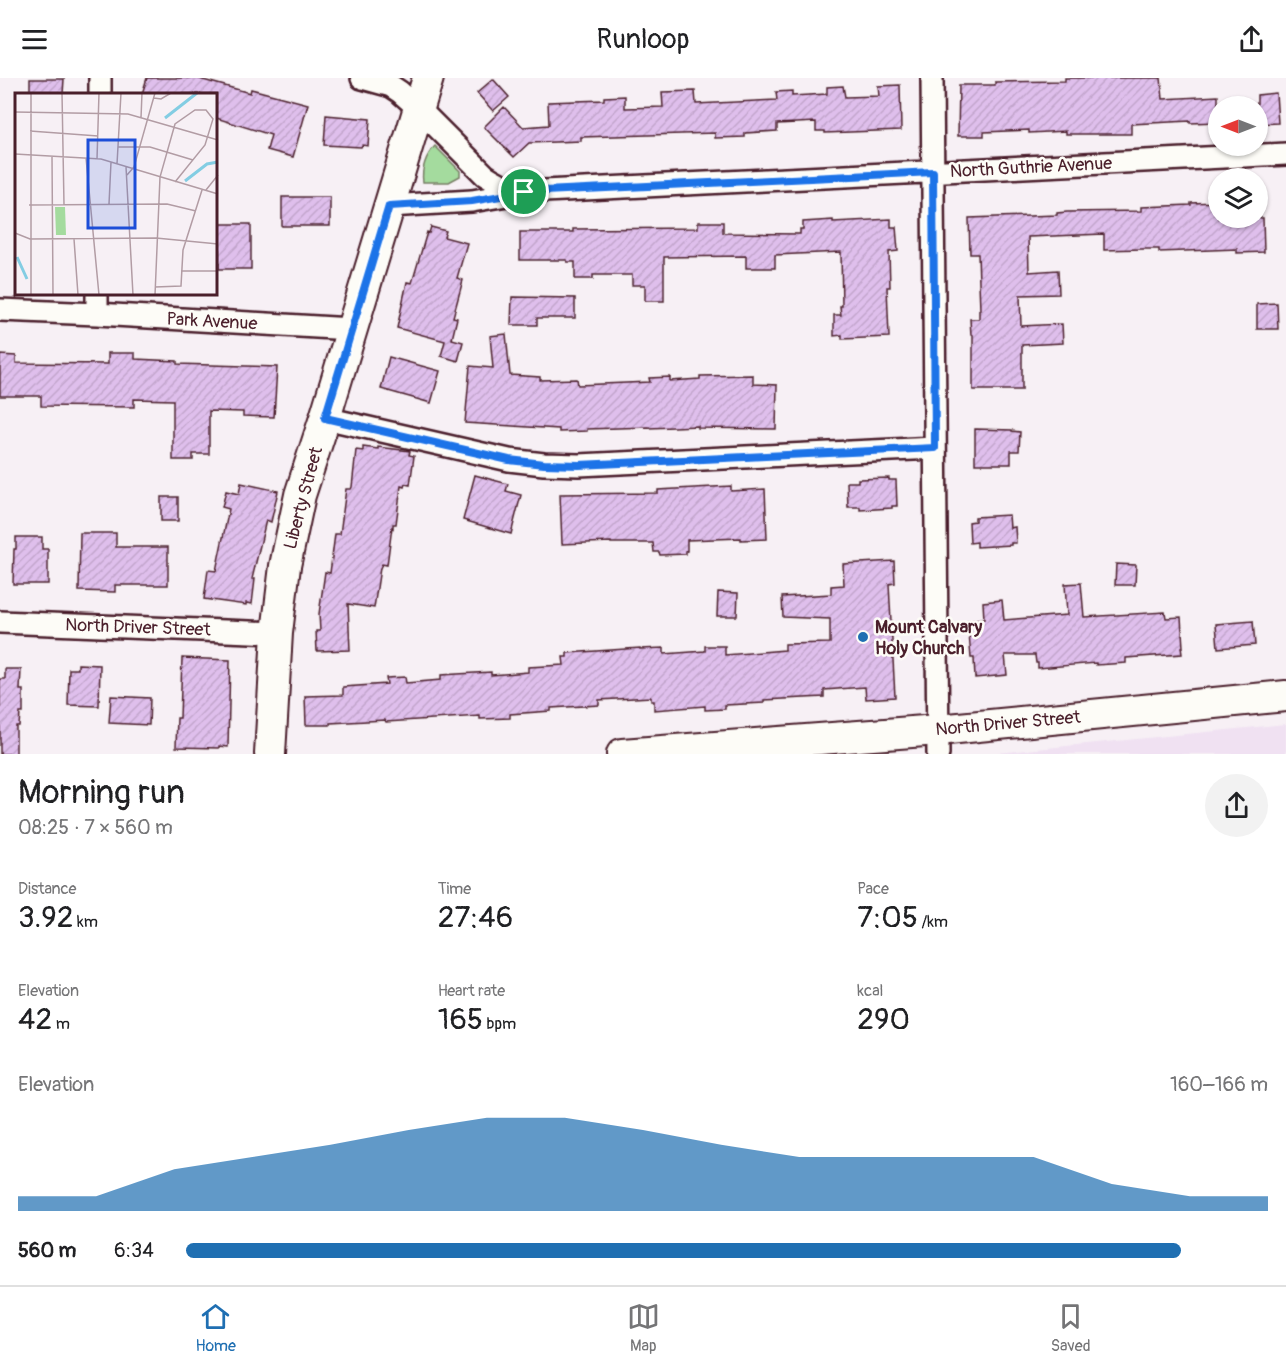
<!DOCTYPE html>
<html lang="en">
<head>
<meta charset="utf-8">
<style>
	:root { --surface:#fff; --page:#f2f2f2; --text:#202124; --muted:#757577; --line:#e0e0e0; --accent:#1f6fb2 }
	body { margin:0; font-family:Pangolin,sans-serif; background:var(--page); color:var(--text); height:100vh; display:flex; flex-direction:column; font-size:22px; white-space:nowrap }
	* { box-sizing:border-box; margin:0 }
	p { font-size:20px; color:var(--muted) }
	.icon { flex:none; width:33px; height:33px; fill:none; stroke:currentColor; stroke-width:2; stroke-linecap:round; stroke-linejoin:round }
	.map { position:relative; height:676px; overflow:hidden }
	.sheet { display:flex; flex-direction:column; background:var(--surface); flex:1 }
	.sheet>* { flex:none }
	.needle { width:39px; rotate:270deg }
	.tools { position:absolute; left:1208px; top:18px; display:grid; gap:12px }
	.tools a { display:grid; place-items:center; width:60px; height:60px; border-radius:50%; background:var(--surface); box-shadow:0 2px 4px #0004; font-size:30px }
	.pin { position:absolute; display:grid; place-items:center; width:51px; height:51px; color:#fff; margin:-26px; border:3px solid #fff; border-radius:50%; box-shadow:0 2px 6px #0007 }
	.round { display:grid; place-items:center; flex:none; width:63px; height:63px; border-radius:32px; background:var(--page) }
	.overview { display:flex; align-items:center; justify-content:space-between; height:102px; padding:0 18px }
	h1 { font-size:33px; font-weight:600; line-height:45px }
	.metrics { display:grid; grid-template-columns:repeat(3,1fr); gap:9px; height:102px; padding:6px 18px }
	.metrics div { display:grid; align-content:center }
	.metrics b { font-size:30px; font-weight:600 }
	.metrics small { font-size:16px; font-weight:400 }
	.metrics p { font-size:16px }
	.chart { height:168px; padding:12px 18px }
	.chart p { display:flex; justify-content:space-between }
	.chart svg { width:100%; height:108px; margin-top:6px; fill:var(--accent); opacity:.7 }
	ul { padding:0 18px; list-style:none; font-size:20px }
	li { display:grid; grid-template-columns:96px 72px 1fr; align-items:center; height:45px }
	li i { height:15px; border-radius:8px; background:var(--accent) }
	header { display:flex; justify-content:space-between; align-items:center; height:78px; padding:0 18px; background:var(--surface); font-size:27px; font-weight:600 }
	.menu { display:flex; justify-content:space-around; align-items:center; height:84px; border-top:2px solid var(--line); background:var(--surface); font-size:16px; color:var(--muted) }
	.menu a { display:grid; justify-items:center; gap:3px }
	.menu .current { color:var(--accent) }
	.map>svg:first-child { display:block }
	.built { fill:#f0e1f2 }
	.green { fill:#a4db9e; stroke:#777d64; stroke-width:1.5 }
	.building { fill:url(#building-hatch); stroke:#4a1f2b; stroke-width:1.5 }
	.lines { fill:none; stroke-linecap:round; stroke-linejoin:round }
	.street-casing { stroke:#4a1f2b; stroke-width:26 }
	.secondary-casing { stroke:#4a1f2b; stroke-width:34 }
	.street { stroke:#fdfcf7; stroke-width:21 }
	.secondary { stroke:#fdfcf7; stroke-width:30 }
	.route-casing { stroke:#fff; stroke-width:12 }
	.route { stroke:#1a73e8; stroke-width:8 }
	.poi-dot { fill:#1f6fb2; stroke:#fdfcf7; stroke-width:2 }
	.labels { text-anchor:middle; stroke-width:5; stroke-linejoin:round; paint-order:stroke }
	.street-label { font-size:18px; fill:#4a1f2b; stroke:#fdfcf7 }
	.poi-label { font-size:18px; font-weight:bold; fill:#4a1f2b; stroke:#fdfcf7; text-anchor:start }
	.inset-river { fill:none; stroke:#83cde3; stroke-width:3 }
	.inset-road { fill:none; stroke:#b29ca4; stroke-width:1.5 }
	.view { fill:#1d4ed8; fill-opacity:0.15; stroke:#1d4ed8; stroke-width:3 }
	.inset-edge { fill:none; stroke:#4a1f2b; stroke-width:3 }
</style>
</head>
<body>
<header><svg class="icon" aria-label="menu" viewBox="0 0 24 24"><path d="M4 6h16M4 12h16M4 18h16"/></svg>Runloop<svg class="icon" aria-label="share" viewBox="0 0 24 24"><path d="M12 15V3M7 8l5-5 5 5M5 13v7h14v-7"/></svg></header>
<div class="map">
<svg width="1286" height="676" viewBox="0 0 1286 676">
	<defs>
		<pattern id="building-hatch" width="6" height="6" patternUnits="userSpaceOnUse" patternTransform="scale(1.5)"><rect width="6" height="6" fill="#dfbfec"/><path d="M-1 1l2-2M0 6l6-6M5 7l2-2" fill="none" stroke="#c1a4cb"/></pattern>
	</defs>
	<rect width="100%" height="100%" fill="#f7f0f5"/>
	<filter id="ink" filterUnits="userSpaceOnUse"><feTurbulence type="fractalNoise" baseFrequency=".0167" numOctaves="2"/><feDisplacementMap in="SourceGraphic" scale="12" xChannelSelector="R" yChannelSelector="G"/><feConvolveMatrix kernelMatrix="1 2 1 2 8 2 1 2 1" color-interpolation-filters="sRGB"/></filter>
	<g filter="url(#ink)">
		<path class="built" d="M 1286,646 L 1286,676 L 987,676 Z"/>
		<path class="green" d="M 435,68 L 460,93 L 460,98 L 449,104 L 423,104 C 421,91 426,77 435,68 Z"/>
		<path class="building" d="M 147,0 L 196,0 L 250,15 L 251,11 L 308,26 L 293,79 L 267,72 L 271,57 L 216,40 L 216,16 L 142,16 Z
			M 1065,0 L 1161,0 L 1163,21 L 1218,18 L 1218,44 L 1190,45 L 1190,43 L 1131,46 L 1131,56 L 1066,56 L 1066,53 L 1029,55 L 1029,52 L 984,54 L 984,58 L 958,58 L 959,7 L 995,7 L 995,4 L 1065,3 Z
			M 30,1 L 64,1 L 63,16 L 30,16 Z
			M 493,1 L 509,19 L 493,33 L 477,15 Z
			M 900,7 L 901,52 L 825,55 L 825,53 L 816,53 L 816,44 L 777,46 L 777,53 L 745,55 L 745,59 L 715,60 L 715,55 L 581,59 L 581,63 L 529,65 L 514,79 L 484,49 L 504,29 L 523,49 L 549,47 L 548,24 L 604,22 L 604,19 L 625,18 L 625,30 L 663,29 L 662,14 L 695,13 L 696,26 L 777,22 L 776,14 L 792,13 L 792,18 L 827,16 L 827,9 L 843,8 L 845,19 L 879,18 L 878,8 Z
			M 1276,15 L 1278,45 L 1257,46 L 1257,17 Z
			M 326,37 L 370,41 L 368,68 L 362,67 L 361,69 L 324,67 Z
			M 282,119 L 330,119 L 330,148 L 282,148 Z
			M 1218,124 L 1218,140 L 1263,140 L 1264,174 L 1237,175 L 1237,171 L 1159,174 L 1159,171 L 1142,171 L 1104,172 L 1104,156 L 1028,159 L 1029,194 L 1058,192 L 1059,216 L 1020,217 L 1021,248 L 1062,246 L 1063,265 L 1022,267 L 1022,312 L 973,312 L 973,257 L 971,257 L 970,241 L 979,241 L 979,232 L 980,232 L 978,176 L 970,176 L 969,140 L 1057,137 L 1057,135 L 1067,134 L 1141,133 L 1141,129 L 1191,127 L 1191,125 Z
			M 891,141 L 891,149 L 896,149 L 898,173 L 889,174 L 890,209 L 887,209 L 889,259 L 842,261 L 842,257 L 834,258 L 834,237 L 841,237 L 840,228 L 842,228 L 841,174 L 775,177 L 775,190 L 746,190 L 746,178 L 664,179 L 664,223 L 645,223 L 645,207 L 632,207 L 632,197 L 593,197 L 593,201 L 575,201 L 575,184 L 567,184 L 567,182 L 520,182 L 520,154 L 573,154 L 573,151 L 698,150 L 698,144 L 723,144 L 723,155 L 800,156 L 800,151 L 803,151 L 803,144 L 833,142 L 833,144 Z
			M 219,146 L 251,146 L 251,191 L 219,191 Z
			M 431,149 L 446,153 L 444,159 L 467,165 L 457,200 L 463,202 L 453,239 L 457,240 L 452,261 L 463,264 L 458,283 L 441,278 L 445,263 L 397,250 L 407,204 L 412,205 L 427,154 L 429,155 Z
			M 512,219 L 575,220 L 575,240 L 537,240 L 537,247 L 511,247 Z
			M 1277,225 L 1278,251 L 1257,251 L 1257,226 Z
			M 506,256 L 510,297 L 540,299 L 540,302 L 577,301 L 578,307 L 650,304 L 649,300 L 670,299 L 670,303 L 700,301 L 700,298 L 753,297 L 753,306 L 777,307 L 776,351 L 698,350 L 698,348 L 649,350 L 649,349 L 587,351 L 587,353 L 559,354 L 559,351 L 465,345 L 470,288 L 493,290 L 490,258 Z
			M 108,275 L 135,275 L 135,281 L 177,283 L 177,286 L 277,289 L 274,339 L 243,338 L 243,334 L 209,333 L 209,376 L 193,376 L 193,382 L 173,382 L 173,322 L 134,321 L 134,329 L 41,328 L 41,318 L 0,318 L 0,277 L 16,278 L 16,285 L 108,286 Z
			M 389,279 L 440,293 L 431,325 L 381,311 Z
			M 975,351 L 1012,352 L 1012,353 L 1020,354 L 1019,373 L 1011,373 L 1011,386 L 975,386 Z
			M 363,369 L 378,371 L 378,369 L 410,373 L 409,377 L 414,378 L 410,407 L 405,406 L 404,409 L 401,408 L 396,446 L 393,446 L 393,450 L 392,449 L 387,487 L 382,486 L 380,490 L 374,530 L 348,526 L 350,572 L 317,573 L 316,553 L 320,553 L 319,536 L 325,494 L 330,495 L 335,456 L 340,456 L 346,411 L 351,411 L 352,409 L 356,372 L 363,373 Z
			M 475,397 L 508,406 L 506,413 L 521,417 L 511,456 L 463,442 Z
			M 889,400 L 889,402 L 896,402 L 897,428 L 892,428 L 892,430 L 860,432 L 860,429 L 848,429 L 847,404 L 858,404 L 858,401 Z
			M 241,405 L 278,413 L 271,444 L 266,442 L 252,501 L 255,501 L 252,526 L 246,525 L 246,527 L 204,521 L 208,492 L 216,493 L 229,431 L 222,429 L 226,413 L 239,416 Z
			M 731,408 L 731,413 L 765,411 L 767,461 L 741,462 L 741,460 L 687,462 L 687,473 L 686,473 L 686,476 L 660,477 L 659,474 L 654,474 L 653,465 L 611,465 L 611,464 L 562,466 L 560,416 L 658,415 L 658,412 Z
			M 161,419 L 178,419 L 178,443 L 161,443 Z
			M 1009,437 L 1010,450 L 1015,449 L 1016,465 L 1011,465 L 1011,467 L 977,469 L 977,464 L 970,465 L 969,444 L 975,443 L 975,439 Z
			M 80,455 L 116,455 L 116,469 L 168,469 L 168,507 L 115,507 L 115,514 L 79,513 Z
			M 16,459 L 42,459 L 42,471 L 48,471 L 48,506 L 13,506 L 14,471 L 16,471 Z
			M 894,483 L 895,505 L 889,506 L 895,619 L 866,621 L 865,609 L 824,612 L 824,619 L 764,622 L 764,625 L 725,627 L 725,631 L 705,632 L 705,628 L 654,632 L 654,623 L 651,623 L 651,619 L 599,622 L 599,627 L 551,630 L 551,633 L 510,636 L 510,640 L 480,641 L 480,638 L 386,644 L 385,642 L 330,645 L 330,647 L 306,647 L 305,618 L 343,617 L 343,609 L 387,606 L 386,600 L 405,599 L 406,605 L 441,602 L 441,597 L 491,594 L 491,597 L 528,594 L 528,589 L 564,587 L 563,579 L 567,579 L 567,575 L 640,570 L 640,571 L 664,570 L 664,576 L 705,573 L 705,568 L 725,568 L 725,577 L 785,572 L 785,566 L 830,565 L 830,541 L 783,539 L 782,519 L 831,516 L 831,508 L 844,507 L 843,486 Z
			M 1116,486 L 1136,487 L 1135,507 L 1115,507 Z
			M 1081,505 L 1084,539 L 1165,534 L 1166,540 L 1181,539 L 1183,569 L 1181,569 L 1182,576 L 1126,580 L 1126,585 L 1096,587 L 1096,585 L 1038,590 L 1038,585 L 1036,585 L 1035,577 L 1005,577 L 1007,597 L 975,600 L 974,580 L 971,580 L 968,543 L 984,541 L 983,524 L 1002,522 L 1004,542 L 1067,537 L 1065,506 Z
			M 718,514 L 738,515 L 737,538 L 717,538 Z
			M 1253,543 L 1255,567 L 1218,570 L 1216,546 Z
			M 182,580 L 230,582 L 228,669 L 219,668 L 219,670 L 176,669 L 177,640 L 180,640 Z
			M 78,586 L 100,587 L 99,628 L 68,627 L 69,591 L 78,591 Z
			M 5,591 L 21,591 L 20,612 L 23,612 L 23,635 L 20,635 L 19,648 L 16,648 L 16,676 L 0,676 L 0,601 L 5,601 Z
			M 111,618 L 150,620 L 149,647 L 109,645 Z"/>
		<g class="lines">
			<defs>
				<path id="street" d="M 362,0 L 391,8 L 400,14 L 419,31 L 485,97 C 497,105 507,110 520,113
					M 932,0 L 938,676
					M 100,16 L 100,0
					M 389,128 L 472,123 L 524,114 L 1286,76
					M 0,232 L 97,236 L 351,251
					M 97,236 L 97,216
					M 325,340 L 509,382 L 544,386 L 579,387 L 935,370
					M 0,544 L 277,555"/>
				<path id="secondary" d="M 270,676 L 277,555 L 285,488 L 300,417 L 325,340 L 428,0
					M 622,676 L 938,652 L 1286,618"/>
			</defs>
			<use href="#street" class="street-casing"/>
			<use href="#secondary" class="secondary-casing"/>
			<use href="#street" class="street"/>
			<use href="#secondary" class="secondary"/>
		</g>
	</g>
	<g class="lines" filter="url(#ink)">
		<defs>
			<path id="route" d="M 933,94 L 935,370 L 579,387 L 544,386 L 509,382 L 325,340 L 389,128 L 472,123 L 524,114 Z"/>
		</defs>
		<use href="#route" class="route-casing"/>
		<use href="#route" class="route"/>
	</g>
	<circle class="poi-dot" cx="863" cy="559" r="6"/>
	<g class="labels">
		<g class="street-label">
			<text transform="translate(1031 89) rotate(-3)" y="6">North Guthrie Avenue</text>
			<text transform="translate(212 243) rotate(3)" y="6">Park Avenue</text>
			<text transform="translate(303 420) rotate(-75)" y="6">Liberty Street</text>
			<text transform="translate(138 549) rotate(2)" y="6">North Driver Street</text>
			<text transform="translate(1008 645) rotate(-5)" y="6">North Driver Street</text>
		</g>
		<g class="poi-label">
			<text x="875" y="555">Mount Calvary<tspan x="875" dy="21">Holy Church</tspan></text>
		</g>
	</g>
	<g transform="translate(15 15)">
		<rect width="202" height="202" fill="#f7f0f5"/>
		<path d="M 40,114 L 50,114 L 51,142 L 41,142 Z" fill="#a4db9e"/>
		<path class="inset-river" d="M 150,25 L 182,0M 170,88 L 192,71 L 203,69M 2,164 L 12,186"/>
		<path class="inset-road" d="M 47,0 L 49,112M 139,5 L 146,6 L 156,0M 0,19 L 113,21 L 203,47M 126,25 L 127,0M 15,38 L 83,43M 103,54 L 135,54 L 178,67M 0,61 L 86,66 L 203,101M 37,63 L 38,202M 71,65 L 84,202M 82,66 L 84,0M 102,71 L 106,0M 111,74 L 118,202M 112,82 L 119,74 L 140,0M 191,97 L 203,82M 94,111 L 96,69M 14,112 L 152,111 L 181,118M 0,140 L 15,146 L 141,145 L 203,151M 59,146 L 63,202M 166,178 L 203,178M 0,182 L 0,200M 140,194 L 166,193 L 168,157 L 187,97M 16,202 L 16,0M 140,202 L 145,84 L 160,31 L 180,17 L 191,17 L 198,26 L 190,52 L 160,89"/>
		<path class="view" d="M 73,47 L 120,47 L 120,135 L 73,135 Z"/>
		<rect width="202" height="202" class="inset-edge"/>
	</g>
</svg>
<div class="tools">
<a><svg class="needle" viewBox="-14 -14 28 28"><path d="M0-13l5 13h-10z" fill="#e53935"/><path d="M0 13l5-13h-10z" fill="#757577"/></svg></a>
<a><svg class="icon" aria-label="layers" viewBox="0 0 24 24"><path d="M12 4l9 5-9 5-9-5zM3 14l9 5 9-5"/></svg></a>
</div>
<div class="pin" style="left:524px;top:114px;background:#1e9e55"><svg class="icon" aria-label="arrive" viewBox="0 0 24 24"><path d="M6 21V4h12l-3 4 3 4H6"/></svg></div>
</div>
<section class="sheet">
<div class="overview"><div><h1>Morning run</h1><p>08:25 · 7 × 560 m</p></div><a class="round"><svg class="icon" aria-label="share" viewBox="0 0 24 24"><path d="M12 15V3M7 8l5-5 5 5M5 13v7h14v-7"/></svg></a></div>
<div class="metrics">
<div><p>Distance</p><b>3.92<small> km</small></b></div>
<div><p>Time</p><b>27:46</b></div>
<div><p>Pace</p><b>7:05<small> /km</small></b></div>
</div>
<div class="metrics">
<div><p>Elevation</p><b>42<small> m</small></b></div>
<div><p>Heart rate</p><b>165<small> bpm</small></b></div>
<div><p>kcal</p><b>290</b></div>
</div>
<div class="chart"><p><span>Elevation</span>160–166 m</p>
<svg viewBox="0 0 160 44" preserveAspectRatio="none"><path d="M0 44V38L10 38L20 27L30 22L40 17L50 11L60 6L70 6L80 11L90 17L100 22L110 22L120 22L130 22L140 33L150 38L160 38V44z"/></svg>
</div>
<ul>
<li><b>560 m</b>6:34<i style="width:92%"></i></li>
</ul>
</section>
<nav class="menu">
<a class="current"><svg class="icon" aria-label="home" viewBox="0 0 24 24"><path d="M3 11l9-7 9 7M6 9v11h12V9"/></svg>Home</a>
<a><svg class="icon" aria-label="map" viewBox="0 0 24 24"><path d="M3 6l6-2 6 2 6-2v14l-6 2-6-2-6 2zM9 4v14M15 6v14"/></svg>Map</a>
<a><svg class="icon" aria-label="saved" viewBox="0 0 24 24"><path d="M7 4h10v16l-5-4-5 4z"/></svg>Saved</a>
</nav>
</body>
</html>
